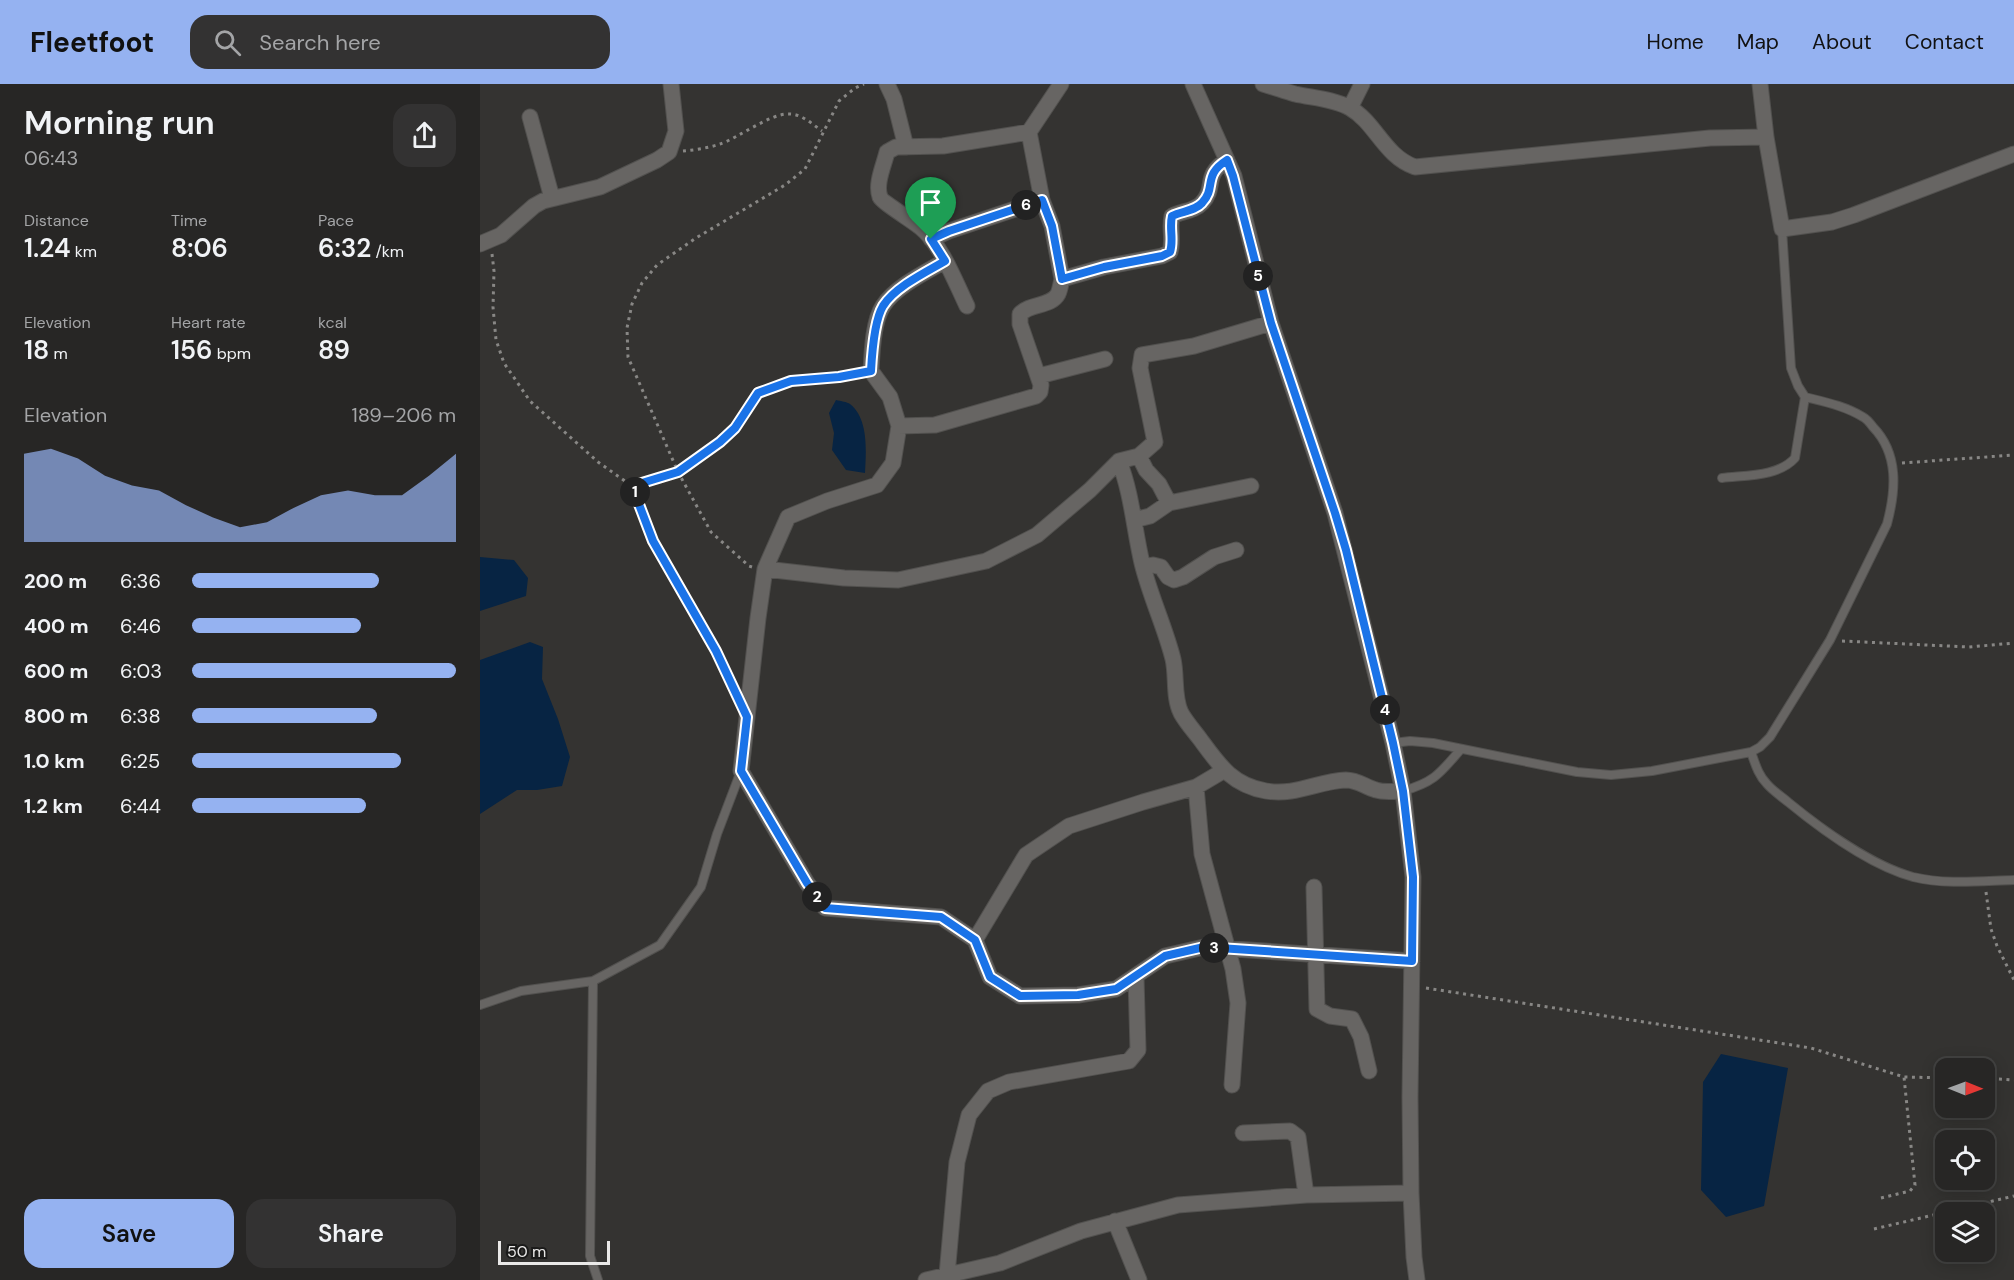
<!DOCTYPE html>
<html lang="en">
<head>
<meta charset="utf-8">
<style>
	:root { --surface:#272625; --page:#333232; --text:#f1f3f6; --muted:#a4a5a7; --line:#434342; --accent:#95b2f1 }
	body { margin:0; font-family:"DM Sans",sans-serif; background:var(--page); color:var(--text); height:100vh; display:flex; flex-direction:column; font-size:22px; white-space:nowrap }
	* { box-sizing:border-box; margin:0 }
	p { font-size:20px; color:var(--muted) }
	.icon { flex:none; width:33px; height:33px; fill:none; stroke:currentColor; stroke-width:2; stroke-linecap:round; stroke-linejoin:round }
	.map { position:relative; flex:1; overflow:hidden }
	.details { display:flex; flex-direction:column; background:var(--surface); width:480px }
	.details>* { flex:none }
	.needle { width:39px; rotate:91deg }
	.controls { position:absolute; left:1455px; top:974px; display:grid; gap:12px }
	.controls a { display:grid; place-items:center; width:60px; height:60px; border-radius:12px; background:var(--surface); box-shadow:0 3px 15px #0003,0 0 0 2px var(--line); font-size:30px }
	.scale { position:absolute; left:18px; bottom:15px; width:112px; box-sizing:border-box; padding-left:6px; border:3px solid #eae9e8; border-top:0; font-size:16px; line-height:21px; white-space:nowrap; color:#eae9e8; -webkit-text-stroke:4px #1b1b1a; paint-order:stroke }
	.pin { position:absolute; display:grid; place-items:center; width:51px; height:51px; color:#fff; margin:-62px -26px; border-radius:50% 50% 50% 0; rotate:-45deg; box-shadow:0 0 6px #0007 }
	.pin .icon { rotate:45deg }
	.km { position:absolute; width:30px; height:30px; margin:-15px; border-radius:50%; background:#222; color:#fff; font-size:16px; line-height:30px; text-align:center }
	.round { display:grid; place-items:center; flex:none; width:63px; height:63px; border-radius:18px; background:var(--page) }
	.headline { display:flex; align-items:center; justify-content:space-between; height:102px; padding:0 24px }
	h1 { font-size:33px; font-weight:600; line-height:45px }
	.stats { display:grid; grid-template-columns:repeat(3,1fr); gap:9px; height:102px; padding:6px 24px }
	.stats div { display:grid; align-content:center }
	.stats b { font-size:26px; font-weight:600 }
	.stats small { font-size:16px; font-weight:400 }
	.stats p { font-size:16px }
	.chart { height:168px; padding:12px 24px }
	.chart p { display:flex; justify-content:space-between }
	.chart svg { width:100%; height:108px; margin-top:6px; fill:var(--accent); opacity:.7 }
	.cta { display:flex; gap:12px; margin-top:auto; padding:12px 24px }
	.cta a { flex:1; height:69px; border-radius:18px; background:var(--accent); color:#111; font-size:24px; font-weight:600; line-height:69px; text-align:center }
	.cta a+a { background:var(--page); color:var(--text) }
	ul { padding:0 24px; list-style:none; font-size:20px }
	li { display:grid; grid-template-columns:96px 72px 1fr; align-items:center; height:45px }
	li i { height:15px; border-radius:8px; background:var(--accent) }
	header { display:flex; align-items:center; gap:36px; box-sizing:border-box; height:84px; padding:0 30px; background:var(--accent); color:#111 }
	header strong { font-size:28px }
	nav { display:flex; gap:33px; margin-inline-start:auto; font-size:21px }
	.search { width:420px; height:54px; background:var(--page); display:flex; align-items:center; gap:15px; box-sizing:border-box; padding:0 21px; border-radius:18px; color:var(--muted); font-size:22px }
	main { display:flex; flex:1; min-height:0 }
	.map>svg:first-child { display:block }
	.water { fill:#072443 }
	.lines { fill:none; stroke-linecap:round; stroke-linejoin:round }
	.lane-casing { stroke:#52514f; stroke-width:10 }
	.street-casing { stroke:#52514f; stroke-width:17 }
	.path { stroke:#888785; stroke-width:3; stroke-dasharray:3 4.5; stroke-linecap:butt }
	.lane { stroke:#676563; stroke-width:8 }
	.street { stroke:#676563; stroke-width:15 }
	.route-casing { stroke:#fff; stroke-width:12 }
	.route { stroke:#1a73e8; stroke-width:8 }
</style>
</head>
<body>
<header>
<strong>Fleetfoot</strong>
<div class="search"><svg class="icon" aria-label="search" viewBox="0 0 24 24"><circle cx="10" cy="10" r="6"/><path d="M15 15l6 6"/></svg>Search here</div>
<nav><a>Home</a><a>Map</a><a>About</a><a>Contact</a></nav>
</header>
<main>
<section class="details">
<div class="headline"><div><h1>Morning run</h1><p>06:43</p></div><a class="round"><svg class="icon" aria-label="share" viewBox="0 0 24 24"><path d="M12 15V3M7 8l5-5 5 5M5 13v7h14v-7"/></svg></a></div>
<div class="stats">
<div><p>Distance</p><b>1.24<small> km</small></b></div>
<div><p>Time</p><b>8:06</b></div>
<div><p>Pace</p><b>6:32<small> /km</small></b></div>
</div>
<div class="stats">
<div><p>Elevation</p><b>18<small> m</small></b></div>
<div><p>Heart rate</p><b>156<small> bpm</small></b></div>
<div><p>kcal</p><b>89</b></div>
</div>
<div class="chart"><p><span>Elevation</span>189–206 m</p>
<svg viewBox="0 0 160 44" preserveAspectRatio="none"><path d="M0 44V8L10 6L20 10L30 17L40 21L50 23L60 29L70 34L80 38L90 36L100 30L110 25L120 23L130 25L140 25L150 17L160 8V44z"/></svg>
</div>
<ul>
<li><b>200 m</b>6:36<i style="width:71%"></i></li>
<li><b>400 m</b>6:46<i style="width:64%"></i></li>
<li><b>600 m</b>6:03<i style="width:100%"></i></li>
<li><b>800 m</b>6:38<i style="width:70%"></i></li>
<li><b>1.0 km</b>6:25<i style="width:79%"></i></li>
<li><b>1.2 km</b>6:44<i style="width:66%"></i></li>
</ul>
<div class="cta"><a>Save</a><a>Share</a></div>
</section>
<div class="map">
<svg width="1534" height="1196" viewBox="0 0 1534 1196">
	<rect width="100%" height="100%" fill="#343331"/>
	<path class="water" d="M 356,316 C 361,317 367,318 370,320 C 389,335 386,368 385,389 L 366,386 L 352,366 L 354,349 L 349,329 Z
		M 0,473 L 34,476 L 48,494 L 46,512 L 0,527 Z
		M 50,558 L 63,563 L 62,595 L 78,635 L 90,673 L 82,702 L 57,706 L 37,706 L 0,730 L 0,576 Z
		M 1241,970 L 1308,984 L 1284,1122 L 1246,1133 L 1221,1106 L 1223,998 Z"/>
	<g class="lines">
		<defs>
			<path id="lane" d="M 1242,394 C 1265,391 1298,393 1315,374 L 1325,313
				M 913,659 L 930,657 L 953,659 L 1097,688 L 1131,691 L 1172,687 L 1271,668 L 1280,663 L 1290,653 L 1350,556 L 1407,440 C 1416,406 1419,370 1393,343 C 1390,339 1387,335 1383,333 C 1365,322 1345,318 1325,313 L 1318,302 L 1311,284 L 1302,145
				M 1271,668 C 1275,679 1278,691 1287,700 C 1293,707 1301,712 1308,718 C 1341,745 1392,782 1433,793 C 1466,801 1501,797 1534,796
				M 923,707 C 955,698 960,689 981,665
				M 113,897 L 110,1172 L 118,1196
				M 0,921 L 41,907 L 113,897 L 180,861 L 221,803 L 237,750 L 261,687"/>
			<path id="street" d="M 407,0 L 414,15 L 426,63
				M 713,0 L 754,92 L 791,239 L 855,429 L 913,659 L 923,707 L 933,793 L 930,1013 L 931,1109 L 934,1173 L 937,1196
				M 783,0 C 794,3 804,7 815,10 C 833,14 854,15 870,24 C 896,39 904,72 935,83 L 1230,54 L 1286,53 L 1302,145 L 1352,138 L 1374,131 L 1534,70
				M 1280,0 L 1286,53
				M 870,24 L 882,0
				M 50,33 L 72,114
				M 549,48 L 562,116 L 572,142 L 582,195
				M 451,155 L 469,147 L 562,116
				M 0,160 L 21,151 L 54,122 L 63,117 L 120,103 L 177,76 L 189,68 L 196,47 L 191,0
				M 465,177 C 446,188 415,203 403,222 C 393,237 392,269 391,287 L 410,313 L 419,342 L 413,379 L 397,401 L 347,417 L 308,433 L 285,485 L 364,494 L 418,496 L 506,477 L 557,451 L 610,406 L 639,377 L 659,372 L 675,358 L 660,284 L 662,271 L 714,262 L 791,239
				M 487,222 C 475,197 461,160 440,143 C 433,137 402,118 400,113 C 395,100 404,81 407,68 L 416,63 L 463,62 L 549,48 L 581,0
				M 559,292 L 625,275
				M 419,342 L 455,341 L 556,312 L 560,308 L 561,301 L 540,240 L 540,230 C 550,219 571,223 578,210 C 580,206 581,199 582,195 L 624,183 L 682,172 L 690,168 C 694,156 689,144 692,132 C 702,127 715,127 722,119 C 737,103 722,92 747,76
				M 659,372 L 666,386 L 679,400 L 689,419
				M 639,377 C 652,410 654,445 662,479 C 670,512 685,543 693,575 C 697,592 693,613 701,629 C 706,638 714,647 720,655 C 739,681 752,701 786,707 C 816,712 838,697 866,696 C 878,696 885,703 896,706 C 905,709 914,707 923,707
				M 654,436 L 670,432 L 689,419 L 771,402
				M 663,483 L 673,481 L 681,483 L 688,493 L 694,496 L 703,493 L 734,473 L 756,466
				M 285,485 L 278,534 L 261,687 L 327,799 L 345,824 L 461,833 L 495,856 L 510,893 L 540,912 L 598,911 L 636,905 L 685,872 L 724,863 L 932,877
				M 716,703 L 722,770 L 753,885 L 758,919 L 752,1001
				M 834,803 L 837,925 L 850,932 L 872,935 L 881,953 L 889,987
				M 495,856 L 546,771 L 589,742 L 663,718 L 716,703 L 743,687
				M 763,1049 L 810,1047 L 818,1053 L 826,1111
				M 635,1137 L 659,1196
				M 467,1191 L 477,1078 L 489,1031 L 508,1007 L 529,998 L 649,977 L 658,966 L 656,893
				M 446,1196 L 520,1179 L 601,1147 L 698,1121 L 826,1111 L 931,1109"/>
		</defs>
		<use href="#lane" class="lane-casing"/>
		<use href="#street" class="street-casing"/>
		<path class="path" d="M 203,67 C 215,66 228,64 240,60 C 258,54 291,29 309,30 C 322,30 332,40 342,47
			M 12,170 L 14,187 L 13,223 L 16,256 L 24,279 L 50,317 L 118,378 L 152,402 L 173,457 L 235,567 L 255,609
			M 1422,379 L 1534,371
			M 152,402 L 198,388 L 240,358 L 255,344 L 278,309 L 311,297 L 359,293 L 377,289
			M 272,483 L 269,482 L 231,448 L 198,388 L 148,273 L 147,244 L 152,220 L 162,199 L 177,181 L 216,154 L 305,101 L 325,85 L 359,17 L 375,4 L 384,0
			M 1362,557 L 1489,563 L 1534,559
			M 1506,808 L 1511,845 L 1517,862 L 1534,896
			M 946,904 L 1331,964 L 1424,993 L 1466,994
			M 1504,994 L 1534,996
			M 1401,1114 L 1430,1107 L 1435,1101 L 1424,993
			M 1394,1145 L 1534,1112"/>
		<use href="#lane" class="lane"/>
		<use href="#street" class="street"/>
	</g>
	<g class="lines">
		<defs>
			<path id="route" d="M 747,76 L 753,92 L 791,239 L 855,429 L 866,466 L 913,659 L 923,707 L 933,793 L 932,877 L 724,863 L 685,872 L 636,905 L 598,911 L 540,912 L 510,893 L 495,856 L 461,833 L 345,824 L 327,799 L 261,687 L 267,633 L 236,567 L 173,457 L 152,402 L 198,388 L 240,358 L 255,344 L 278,309 L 311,297 L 359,293 L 391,287 C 392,269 394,237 403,222 C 415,203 446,188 465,177 L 451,155 L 469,147 L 562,116 L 572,142 L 582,195 L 624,183 L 682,172 L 690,168 C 694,156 689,144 692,132 C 702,127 715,127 722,119 C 737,103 722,92 747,76 Z"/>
		</defs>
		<use href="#route" class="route-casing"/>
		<use href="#route" class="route"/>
	</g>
</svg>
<div class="controls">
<a><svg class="needle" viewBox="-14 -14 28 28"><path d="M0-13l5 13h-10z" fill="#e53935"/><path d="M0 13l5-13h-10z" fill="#a4a5a7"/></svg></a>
<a><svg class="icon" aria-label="locate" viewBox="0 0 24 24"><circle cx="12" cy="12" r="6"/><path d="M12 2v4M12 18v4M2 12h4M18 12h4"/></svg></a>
<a><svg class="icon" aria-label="layers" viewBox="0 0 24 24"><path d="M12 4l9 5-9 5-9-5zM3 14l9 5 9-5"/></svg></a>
</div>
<div class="scale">50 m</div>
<div class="pin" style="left:451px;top:155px;background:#1e9e55"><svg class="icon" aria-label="arrive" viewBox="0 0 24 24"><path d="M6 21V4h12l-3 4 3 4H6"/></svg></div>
<b class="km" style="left:155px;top:408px">1</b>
<b class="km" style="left:337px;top:813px">2</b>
<b class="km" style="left:734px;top:864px">3</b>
<b class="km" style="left:905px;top:626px">4</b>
<b class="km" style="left:778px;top:192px">5</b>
<b class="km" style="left:546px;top:121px">6</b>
</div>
</main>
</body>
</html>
